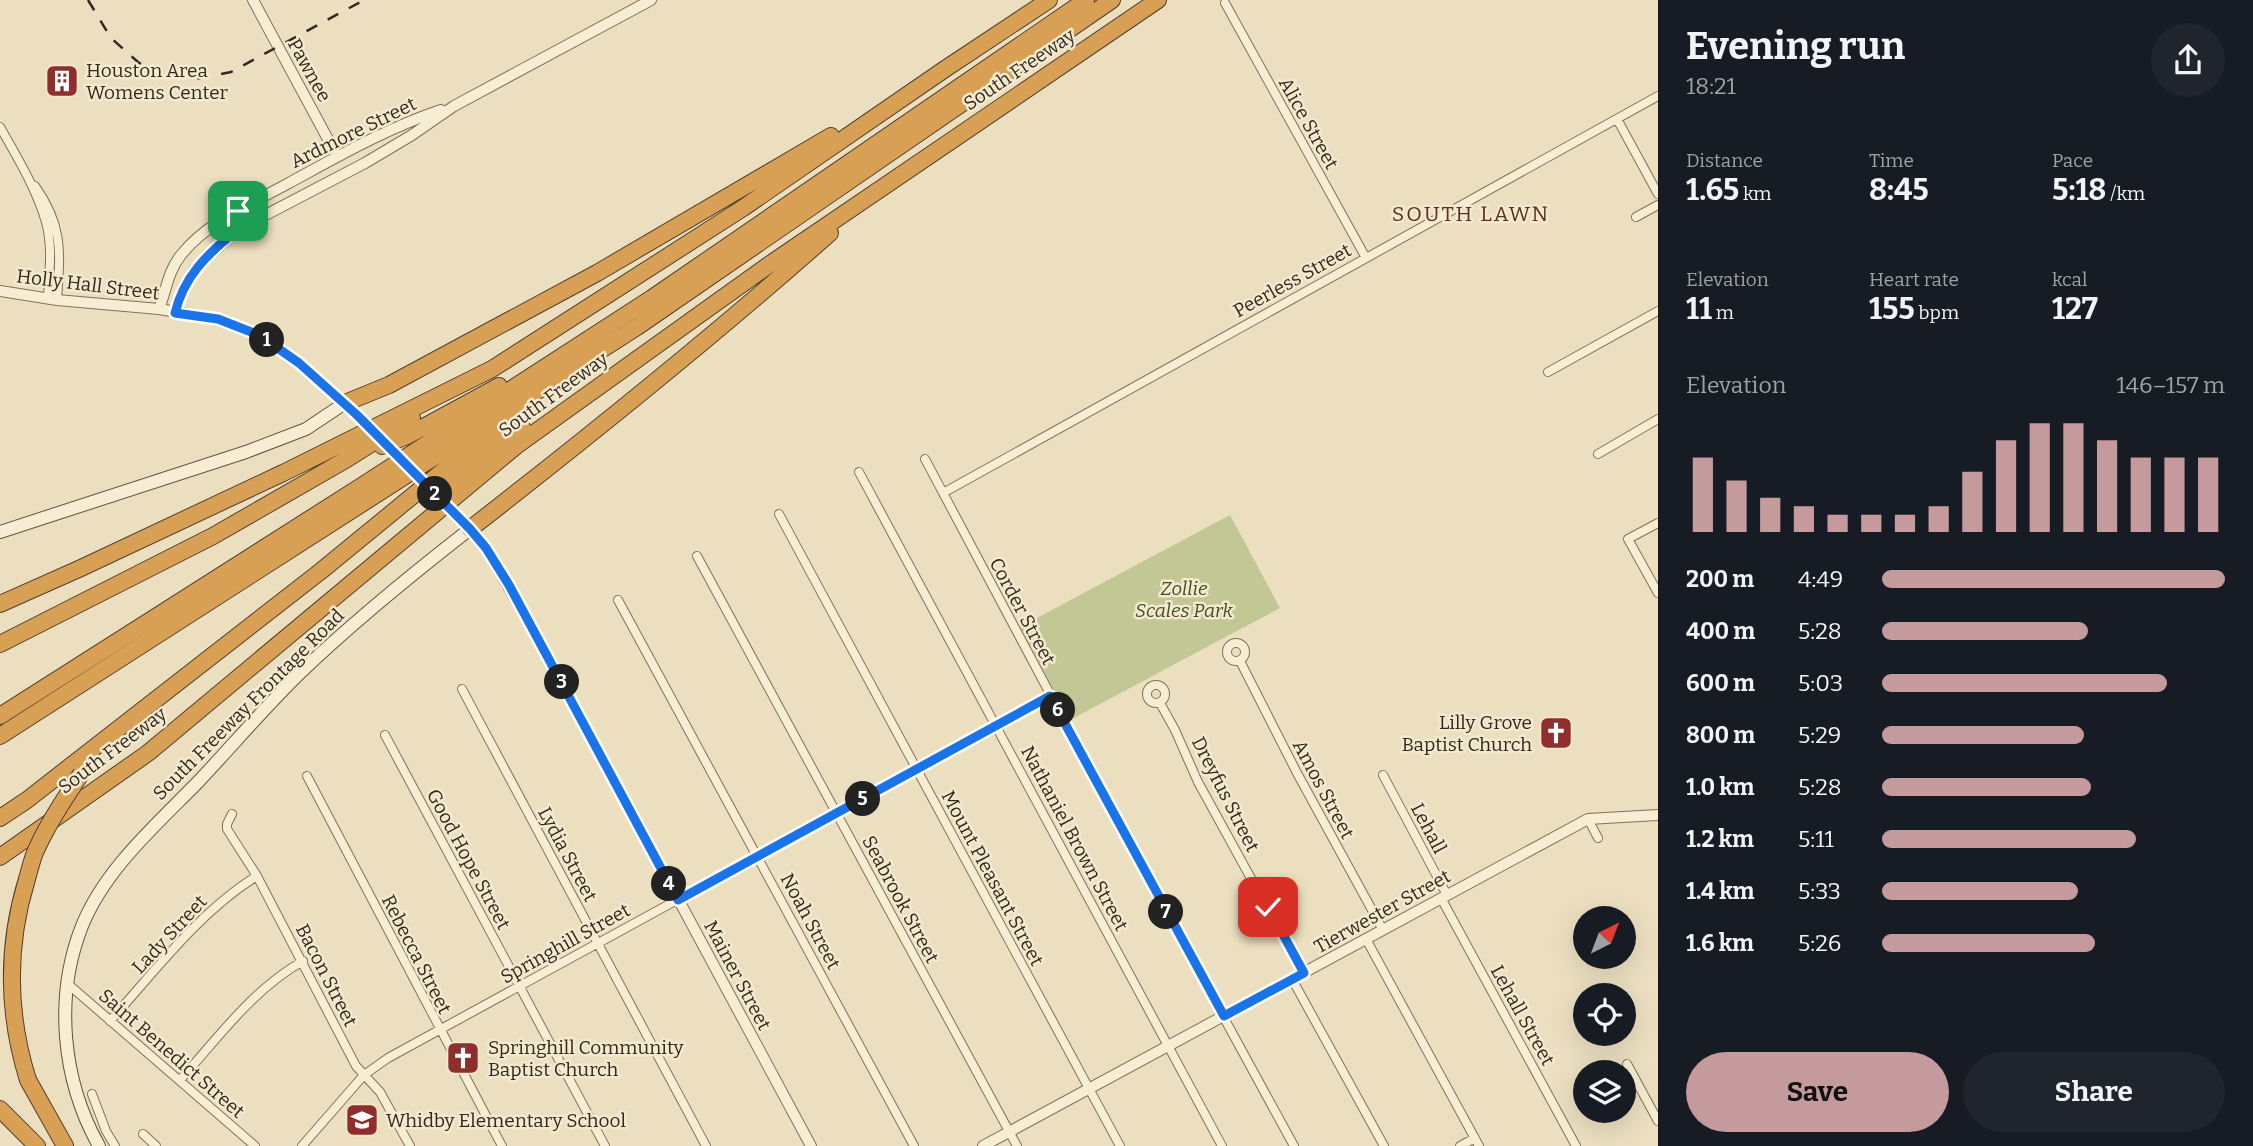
<!DOCTYPE html>
<html lang="en">
<head>
<meta charset="utf-8">
<style>
	:root { --surface:#171b24; --page:#20242c; --text:#f1f3f6; --muted:#9ea1a6; --accent:#c49a9c }
	body { margin:0; font-family:Bitter,serif; background:var(--page); color:var(--text); height:100vh; display:flex; flex-direction:column; font-size:26px; white-space:nowrap }
	* { box-sizing:border-box; margin:0 }
	p { font-size:23px; color:var(--muted) }
	.icon { flex:none; width:38px; height:38px; fill:none; stroke:currentColor; stroke-width:2; stroke-linecap:round; stroke-linejoin:round }
	.map { position:relative; flex:1; overflow:hidden }
	.drawer { display:flex; flex-direction:column; background:var(--surface); width:595px }
	.drawer>* { flex:none }
	.needle { width:46px; rotate:42deg }
	.buttons { position:absolute; left:1573px; top:906px; display:grid; gap:14px }
	.buttons a { display:grid; place-items:center; width:63px; height:63px; border-radius:50%; background:var(--surface); box-shadow:0 7px 28px #0002; font-size:35px }
	.pin { position:absolute; display:grid; place-items:center; width:60px; height:60px; color:#fff; margin:-30px; border-radius:14px; box-shadow:0 4px 10px #0006 }
	.km { position:absolute; width:35px; height:35px; margin:-18px; border-radius:50%; background:#222; color:#fff; font-size:19px; line-height:35px; text-align:center }
	.round { display:grid; place-items:center; flex:none; width:74px; height:74px; border-radius:37px; background:var(--page) }
	.summary { display:flex; align-items:center; justify-content:space-between; height:119px; padding:0 28px }
	h1 { font-size:38px; font-weight:700; line-height:52px }
	.stats { display:grid; grid-template-columns:repeat(3,1fr); gap:10px; height:119px; padding:7px 28px }
	.stats div { display:grid; align-content:center }
	.stats b { font-size:30px; font-weight:700 }
	.stats small { font-size:19px; font-weight:400 }
	.stats p { font-size:19px }
	.chart { height:196px; padding:14px 28px }
	.chart p { display:flex; justify-content:space-between }
	.chart svg { width:100%; height:126px; margin-top:7px; stroke:var(--accent); stroke-width:6 }
	.button { display:flex; gap:14px; margin-top:auto; padding:14px 28px }
	.button a { flex:1; height:80px; border-radius:42px; background:var(--accent); color:#111; font-size:28px; font-weight:700; line-height:80px; text-align:center }
	.button a+a { background:var(--page); color:var(--text) }
	ul { padding:0 28px; list-style:none; font-size:23px }
	li { display:grid; grid-template-columns:112px 84px 1fr; align-items:center; height:52px }
	li i { height:18px; border-radius:9px; background:var(--accent) }
	main { display:flex; flex:1; min-height:0 }
	.map>svg:first-child { display:block }
	.green { fill:#c1c895 }
	.lines { fill:none; stroke-linecap:round; stroke-linejoin:round }
	.minor-casing { stroke:#837059; stroke-width:10 }
	.tertiary-casing { stroke:#837059; stroke-width:12 }
	.secondary-casing { stroke:#65523d; stroke-width:14 }
	.motorway-casing { stroke:#513f2e; stroke-width:18 }
	.minor { stroke:#f6edd3; stroke-width:8 }
	.tertiary { stroke:#f6edd3; stroke-width:10 }
	.secondary { stroke:#f6edd3; stroke-width:12 }
	.motorway { stroke:#d7a055; stroke-width:16 }
	.rail { stroke:#33281d; stroke-width:2.5; stroke-dasharray:12 12; stroke-linecap:butt }
	.tertiary-bridge-casing { stroke:#837059; stroke-width:12; stroke-linecap:butt }
	.motorway-bridge-casing { stroke:#513f2e; stroke-width:18; stroke-linecap:butt }
	.tertiary-bridge { stroke:#f6edd3; stroke-width:10 }
	.motorway-bridge { stroke:#d7a055; stroke-width:16 }
	.route-casing { stroke:#fff; stroke-width:14 }
	.route { stroke:#1a73e8; stroke-width:9 }
	.labels { text-anchor:middle; stroke-width:5; stroke-linejoin:round; paint-order:stroke }
	.street-label { font-size:19px; fill:#33281d; stroke:#f3e9cf }
	.poi-label { font-size:19px; fill:#33281d; stroke:#f3e9cf; text-anchor:start }
	.park-label { font-size:19px; font-style:italic; fill:#434f25; stroke:#f3e9cf }
	.neighbourhood-label { font-size:21px; letter-spacing:2px; fill:#5e2d1f; stroke:#f3e9cf }
</style>
</head>
<body>
<main>
<div class="map">
<svg width="1658" height="1146" viewBox="0 0 1658 1146">
	<rect width="100%" height="100%" fill="#ebdfc0"/>
	<path class="green" d="M 1230,515 L 1280,608 L 1070,720 L 1020,627 Z"/>
	<g class="lines">
		<defs>
			<path id="minor" d="M 1225,3 L 1366,258
				M 1617,119 L 1658,194
				M 0,127 C 17,157 36,188 46,222 C 53,247 49,274 48,299
				M 35,186 C 64,227 60,253 57,300
				M 1636,217 L 1658,205
				M 1548,372 L 1658,311
				M 1598,454 L 1658,419
				M 925,459 L 1165,910 L 1294,1146
				M 859,472 L 1222,1146
				M 943,493 L 1658,96
				M 779,514 L 1120,1146
				M 1658,523 L 1628,539 L 1658,593
				M 697,556 L 1017,1146
				M 618,600 L 914,1146
				M1227 652a9 9 0 1 1 18 0a9 9 0 1 1-18 0Z
				M 1240,661 L 1297,773 L 1383,930
				M1147 694a9 9 0 1 1 18 0a9 9 0 1 1-18 0Z
				M 462,689 L 706,1146
				M 1160,703 L 1175,730 L 1198,782 L 1303,973
				M 385,735 L 605,1146
				M 1383,775 L 1447,895
				M 307,776 L 502,1146
				M 232,814 L 227,824 L 227,829 L 257,876 L 356,1066 L 380,1092 L 410,1146
				M 1588,819 L 1598,838
				M 1441,898 L 1576,1146
				M 1366,939 L 1479,1146
				M 1292,979 L 1384,1146
				M 68,984 L 255,1146
				M 110,1021 C 155,971 200,911 257,876
				M 1627,1064 L 1658,1121
				M 180,1080 C 218,1038 253,989 303,961
				M 92,1094 L 106,1131 L 115,1146
				M 143,1134 L 156,1146
				M 302,1146 L 364,1075 L 388,1058 L 1050,696
				M 1460,1146 L 1475,1138"/>
			<path id="tertiary" d="M 253,0 L 337,156
				M 0,291 L 57,300 L 159,309 L 218,319 L 259,335 L 299,363 L 357,415
				M 159,309 C 166,291 168,271 181,255 C 207,222 251,204 287,184 C 337,157 387,128 441,110
				M 175,313 L 183,288 L 195,269 L 237,230 L 365,163 L 412,135 L 454,106 L 651,0
				M 465,525 L 486,548 L 534,631 L 811,1146
				M 983,1146 L 1588,819 L 1658,815"/>
			<path id="secondary" d="M 0,532 L 246,452 L 306,429 L 345,403
				M 99,1146 C 62,1080 54,997 82,926 C 105,869 156,825 198,782 C 232,746 264,708 300,673 C 353,622 411,575 470,529"/>
			<path id="motorway" d="M 345,403 L 389,385 L 597,273 L 831,136
				M 382,446 L 407,436 L 499,386
				M 427,498 L 523,429
				M 470,529 C 592,434 714,336 830,233
				M 0,604 L 81,568 L 283,473 L 492,369 L 743,208 L 945,69 L 1049,0
				M 0,644 L 213,536 L 347,459 L 412,418
				M 0,716 L 360,487 L 652,298 L 1086,0
				M 0,736 L 637,327 L 1112,0
				M 0,818 L 27,800 L 321,571 L 449,466 L 517,417
				M 0,857 L 148,753 L 516,446 L 773,262 L 1158,0
				M 28,1080 L 65,1146
				M 0,1109 L 37,1146"/>
		</defs>
		<use href="#minor" class="minor-casing"/>
		<use href="#tertiary" class="tertiary-casing"/>
		<use href="#secondary" class="secondary-casing"/>
		<use href="#motorway" class="motorway-casing"/>
		<use href="#minor" class="minor"/>
		<use href="#tertiary" class="tertiary"/>
		<use href="#secondary" class="secondary"/>
		<use href="#motorway" class="motorway"/>
		<path class="rail" d="M 88,0 L 111,38 L 138,62 L 154,73 L 195,79 L 231,72 L 364,0"/>
		<defs>
			<path id="tertiary-bridge" d="M 357,415 L 460,520"/>
			<path id="motorway-bridge" d="M 28,1080 C 7,1013 6,947 27,879 C 30,869 32,858 37,848 C 49,822 65,798 81,774"/>
		</defs>
		<use href="#tertiary-bridge" class="tertiary-bridge-casing"/>
		<use href="#motorway-bridge" class="motorway-bridge-casing"/>
		<use href="#tertiary-bridge" class="tertiary-bridge"/>
		<use href="#motorway-bridge" class="motorway-bridge"/>
	</g>
	<g class="lines">
		<defs>
			<path id="route" d="M 238,211 L 227,218 L 234,232 C 207,255 184,276 175,313 L 218,319 L 259,335 L 299,363 L 357,415 L 470,529 L 486,548 L 509,585 L 678,900 L 1050,696 L 1224,1016 L 1304,973 L 1268,907"/>
		</defs>
		<use href="#route" class="route-casing"/>
		<use href="#route" class="route"/>
	</g>
	<defs>
		<symbol id="building-square" viewBox="-11 -11 22 22"><rect x="-9" y="-9" width="18" height="18" rx="4" fill="#8e2e2d" stroke="#f3e9cf"/><path d="M-4-6H4V6H1V3H-1V6H-4ZM-2.5-4.3h1.7v1.8h-1.7ZM.8-4.3h1.7v1.8H.8ZM-2.5-1h1.7V.8h-1.7ZM.8-1h1.7V.8H.8Z" fill="#fff"/></symbol>
		<symbol id="church-square" viewBox="-11 -11 22 22"><rect x="-9" y="-9" width="18" height="18" rx="4" fill="#8e2e2d" stroke="#f3e9cf"/><path d="M-1.2-6h2.4v3.5h3.3v2.4h-3.3V6h-2.4V-.1h-3.3v-2.4h3.3Z" fill="#fff"/></symbol>
		<symbol id="school-square" viewBox="-11 -11 22 22"><rect x="-9" y="-9" width="18" height="18" rx="4" fill="#8e2e2d" stroke="#f3e9cf"/><path d="M0-5L7-2L0 1L-7-2ZM-4 1L0 2.5L4 1V4Q0 6-4 4Z" fill="#fff"/></symbol>
	</defs>
	<g fill-rule="evenodd">
		<use href="#building-square" x="43" y="62" width="38" height="38"/>
		<use href="#church-square" x="1537" y="714" width="38" height="38"/>
		<use href="#church-square" x="444" y="1039" width="38" height="38"/>
		<use href="#school-square" x="343" y="1101" width="38" height="38"/>
	</g>
	<g class="labels">
		<g class="street-label">
			<text transform="translate(1019 69) rotate(-34)" y="7">South Freeway</text>
			<text transform="translate(310 70) rotate(61)" y="7">Pawnee</text>
			<text transform="translate(1309 123) rotate(61)" y="7">Alice Street</text>
			<text transform="translate(353 132) rotate(-26)" y="7">Ardmore Street</text>
			<text transform="translate(1292 280) rotate(-29)" y="7">Peerless Street</text>
			<text transform="translate(88 284) rotate(7)" y="7">Holly Hall Street</text>
			<text transform="translate(553 394) rotate(-36)" y="7">South Freeway</text>
			<text transform="translate(1023 611) rotate(62)" y="7">Corder Street</text>
			<text transform="translate(248 704) rotate(-45)" y="7">South Freeway Frontage Road</text>
			<text transform="translate(112 750) rotate(-37)" y="7">South Freeway</text>
			<text transform="translate(1324 789) rotate(62)" y="7">Amos Street</text>
			<text transform="translate(1226 794) rotate(63)" y="7">Dreyfus Street</text>
			<text transform="translate(1429 828) rotate(62)" y="7">Lehall</text>
			<text transform="translate(1075 838) rotate(62)" y="7">Nathaniel Brown Street</text>
			<text transform="translate(568 854) rotate(62)" y="7">Lydia Street</text>
			<text transform="translate(469 859) rotate(62)" y="7">Good Hope Street</text>
			<text transform="translate(993 878) rotate(62)" y="7">Mount Pleasant Street</text>
			<text transform="translate(901 899) rotate(62)" y="7">Seabrook Street</text>
			<text transform="translate(1382 911) rotate(-29)" y="7">Tierwester Street</text>
			<text transform="translate(811 921) rotate(62)" y="7">Noah Street</text>
			<text transform="translate(169 934) rotate(-47)" y="7">Lady Street</text>
			<text transform="translate(565 943) rotate(-29)" y="7">Springhill Street</text>
			<text transform="translate(417 954) rotate(63)" y="7">Rebecca Street</text>
			<text transform="translate(327 975) rotate(63)" y="7">Bacon Street</text>
			<text transform="translate(738 975) rotate(62)" y="7">Mainer Street</text>
			<text transform="translate(1523 1015) rotate(61)" y="7">Lehall Street</text>
			<text transform="translate(172 1053) rotate(41)" y="7">Saint Benedict Street</text>
		</g>
		<g class="poi-label">
			<text x="86" y="77">Houston Area<tspan x="86" dy="22">Womens Center</tspan></text>
			<text x="1532" y="729" text-anchor="end">Lilly Grove<tspan x="1532" dy="22">Baptist Church</tspan></text>
			<text x="488" y="1054">Springhill Community<tspan x="488" dy="22">Baptist Church</tspan></text>
			<text x="386" y="1127">Whidby Elementary School</text>
		</g>
		<g class="park-label">
			<text x="1184" y="595">Zollie<tspan x="1184" dy="22">Scales Park</tspan></text>
		</g>
		<g class="neighbourhood-label">
			<text x="1471" y="221">SOUTH LAWN</text>
		</g>
	</g>
</svg>
<div class="buttons">
<a><svg class="needle" viewBox="-14 -14 28 28"><path d="M0-13l5 13h-10z" fill="#e53935"/><path d="M0 13l5-13h-10z" fill="#9ea1a6"/></svg></a>
<a><svg class="icon" aria-label="locate" viewBox="0 0 24 24"><circle cx="12" cy="12" r="6"/><path d="M12 2v4M12 18v4M2 12h4M18 12h4"/></svg></a>
<a><svg class="icon" aria-label="layers" viewBox="0 0 24 24"><path d="M12 4l9 5-9 5-9-5zM3 14l9 5 9-5"/></svg></a>
</div>
<div class="pin" style="left:238px;top:211px;background:#1e9e55"><svg class="icon" aria-label="arrive" viewBox="0 0 24 24"><path d="M6 21V4h12l-3 4 3 4H6"/></svg></div>
<div class="pin" style="left:1268px;top:907px;background:#d93025"><svg class="icon" aria-label="check" viewBox="0 0 24 24"><path d="M5 12l5 5 9-10"/></svg></div>
<b class="km" style="left:267px;top:340px">1</b>
<b class="km" style="left:435px;top:494px">2</b>
<b class="km" style="left:562px;top:682px">3</b>
<b class="km" style="left:669px;top:884px">4</b>
<b class="km" style="left:863px;top:799px">5</b>
<b class="km" style="left:1058px;top:710px">6</b>
<b class="km" style="left:1166px;top:912px">7</b>
</div>
<section class="drawer">
<div class="summary"><div><h1>Evening run</h1><p>18:21</p></div><a class="round"><svg class="icon" aria-label="share" viewBox="0 0 24 24"><path d="M12 15V3M7 8l5-5 5 5M5 13v7h14v-7"/></svg></a></div>
<div class="stats">
<div><p>Distance</p><b>1.65<small> km</small></b></div>
<div><p>Time</p><b>8:45</b></div>
<div><p>Pace</p><b>5:18<small> /km</small></b></div>
</div>
<div class="stats">
<div><p>Elevation</p><b>11<small> m</small></b></div>
<div><p>Heart rate</p><b>155<small> bpm</small></b></div>
<div><p>kcal</p><b>127</b></div>
</div>
<div class="chart"><p><span>Elevation</span>146–157 m</p>
<svg viewBox="0 0 160 44" preserveAspectRatio="none"><path d="M5 44V18M15 44V26M25 44V32M35 44V35M45 44V38M55 44V38M65 44V38M75 44V35M85 44V23M95 44V12M105 44V6M115 44V6M125 44V12M135 44V18M145 44V18M155 44V18"/></svg>
</div>
<ul>
<li><b>200 m</b>4:49<i style="width:100%"></i></li>
<li><b>400 m</b>5:28<i style="width:60%"></i></li>
<li><b>600 m</b>5:03<i style="width:83%"></i></li>
<li><b>800 m</b>5:29<i style="width:59%"></i></li>
<li><b>1.0 km</b>5:28<i style="width:61%"></i></li>
<li><b>1.2 km</b>5:11<i style="width:74%"></i></li>
<li><b>1.4 km</b>5:33<i style="width:57%"></i></li>
<li><b>1.6 km</b>5:26<i style="width:62%"></i></li>
</ul>
<div class="button"><a>Save</a><a>Share</a></div>
</section>
</main>
</body>
</html>
